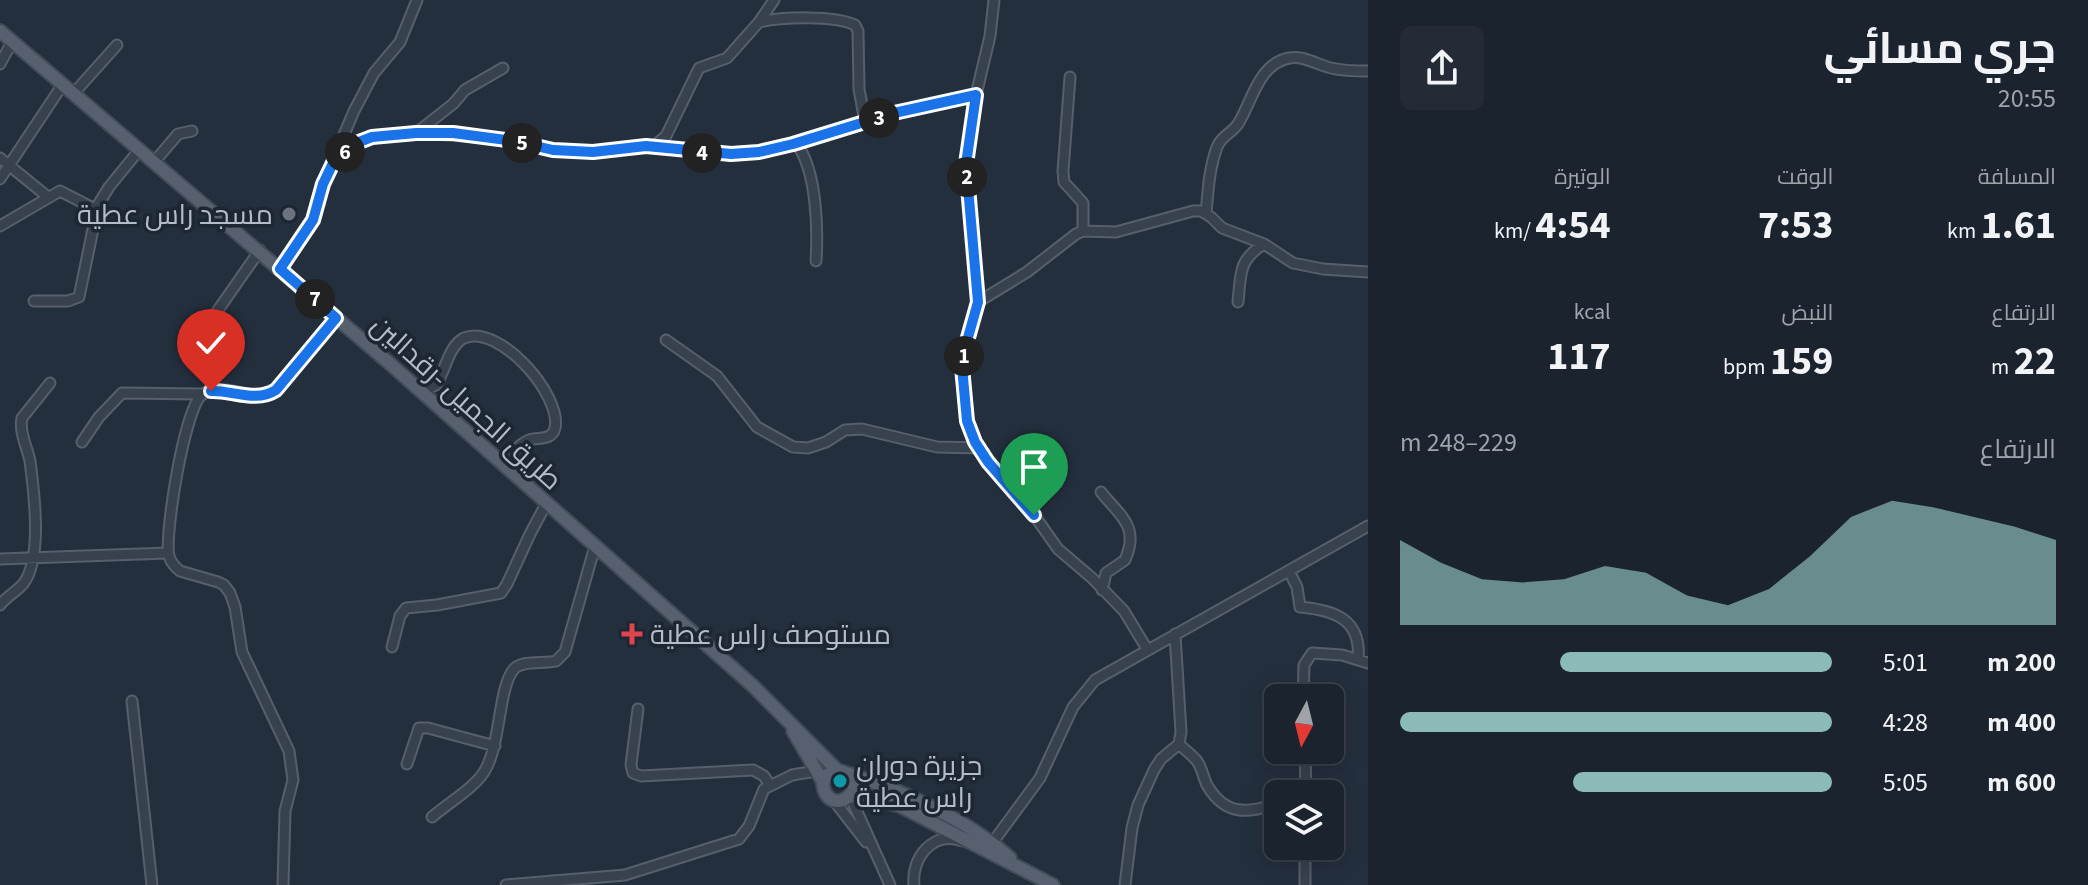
<!DOCTYPE html>
<html lang="ar">
<head>
<meta charset="utf-8">
<style>
	:root { --surface:#1b232e; --page:#242b36; --text:#f1f3f6; --muted:#a0a4aa; --line:#39404a; --accent:#8bbbb9 }
	body { margin:0; font-family:"Source Sans 3",Cairo,sans-serif; background:var(--page); color:var(--text); direction:rtl; height:100vh; display:flex; flex-direction:column; font-size:30px; white-space:nowrap }
	* { box-sizing:border-box; margin:0 }
	p { font-size:26px; color:var(--muted) }
	.icon { flex:none; width:44px; height:44px; fill:none; stroke:currentColor; stroke-width:2; stroke-linecap:round; stroke-linejoin:round }
	.map { position:relative; flex:1; overflow:hidden; direction:ltr }
	.panel { display:flex; flex-direction:column; background:var(--surface); width:720px }
	.panel>* { flex:none }
	.needle { width:52px; rotate:187deg }
	.controls { position:absolute; left:1264px; top:684px; display:grid; gap:16px }
	.controls a { display:grid; place-items:center; width:80px; height:80px; border-radius:12px; background:var(--surface); box-shadow:0 4px 20px #0003,0 0 0 2px var(--line); font-size:40px }
	.pin { position:absolute; display:grid; place-items:center; width:68px; height:68px; color:#fff; margin:-82px -34px; border-radius:50% 50% 50% 0; rotate:-45deg; box-shadow:0 0 8px #0007 }
	.pin .icon { rotate:45deg }
	.km { position:absolute; width:40px; height:40px; margin:-20px; border-radius:50%; background:#222; color:#fff; font-size:22px; line-height:40px; text-align:center }
	.round { display:grid; place-items:center; flex:none; width:84px; height:84px; border-radius:12px; background:var(--page) }
	.overview { display:flex; align-items:center; justify-content:space-between; height:136px; padding:0 32px }
	h1 { font-size:44px; font-weight:700; line-height:60px }
	.metrics { display:grid; grid-template-columns:repeat(3,1fr); gap:12px; height:136px; padding:8px 32px }
	.metrics div { display:grid; align-content:center }
	.metrics b { font-size:40px; font-weight:700 }
	.metrics small { font-size:22px; font-weight:400 }
	.metrics p { font-size:22px }
	.chart { height:224px; padding:16px 32px }
	.chart p { display:flex; justify-content:space-between }
	.chart svg { width:100%; height:144px; margin-top:8px; fill:var(--accent); opacity:.7 }
	ul { padding:0 32px; list-style:none; font-size:26px }
	li { display:grid; grid-template-columns:128px 96px 1fr; align-items:center; height:60px }
	li i { height:20px; border-radius:10px; background:var(--accent) }
	main { display:flex; flex:1; min-height:0 }
	.map>svg:first-child { display:block }
	.lines { fill:none; stroke-linecap:round; stroke-linejoin:round }
	.minor-casing { stroke:#565f6c; stroke-width:13 }
	.major-casing { stroke:#414a57; stroke-width:16 }
	.minor { stroke:#38414e; stroke-width:9 }
	.major { stroke:#56606e; stroke-width:12 }
	.route-casing { stroke:#fff; stroke-width:16 }
	.route { stroke:#1a73e8; stroke-width:10 }
	.worship-dot { fill:#6b7280; stroke:#1d2633; stroke-width:3 }
	.health-dot { fill:#e0444e; stroke:#1d2633; stroke-width:3 }
	.culture-dot { fill:#0f9aa8; stroke:#1d2633; stroke-width:3 }
	.labels { text-anchor:middle; stroke-width:7; stroke-linejoin:round; paint-order:stroke }
	.poi-label { font-size:28px; fill:#b4bcc9; stroke:#1d2633; text-anchor:start }
	.street-label { font-size:28px; fill:#b4bcc9; stroke:#1d2633 }
</style>
</head>
<body>
<main>
<section class="panel">
<div class="overview"><div><h1>جري مسائي</h1><p>20:55</p></div><a class="round"><svg class="icon" aria-label="share" viewBox="0 0 24 24"><path d="M12 15V3M7 8l5-5 5 5M5 13v7h14v-7"/></svg></a></div>
<div class="metrics">
<div><p>المسافة</p><b>1.61<small> km</small></b></div>
<div><p>الوقت</p><b>7:53</b></div>
<div><p>الوتيرة</p><b>4:54<small> /km</small></b></div>
</div>
<div class="metrics">
<div><p>الارتفاع</p><b>22<small> m</small></b></div>
<div><p>النبض</p><b>159<small> bpm</small></b></div>
<div><p>kcal</p><b>117</b></div>
</div>
<div class="chart"><p><span>الارتفاع</span>229–248 m</p>
<svg viewBox="0 0 160 44" preserveAspectRatio="none"><path d="M0 44V18L10 25L20 30L30 31L40 30L50 26L60 28L70 35L80 38L90 33L100 23L110 11L120 6L130 8L140 11L150 14L160 18V44z"/></svg>
</div>
<ul>
<li><b>200 m</b>5:01<i style="width:63%"></i></li>
<li><b>400 m</b>4:28<i style="width:100%"></i></li>
<li><b>600 m</b>5:05<i style="width:60%"></i></li>
</ul>
</section>
<div class="map">
<svg width="1368" height="885" viewBox="0 0 1368 885">
	<rect width="100%" height="100%" fill="#242f3e"/>
	<g class="lines">
		<defs>
			<path id="minor" d="M 994,0 L 990,36 L 976,95 L 966,164 L 978,302 L 967,341 L 962,367 L 967,421 L 975,442 L 988,462 L 1034,515 L 1058,549 L 1092,578 L 1124,611 L 1147,649
				M 759,22 C 782,17 834,15 855,25 L 858,31 L 859,89 L 865,122
				M 0,64 L 12,42
				M 1070,77 L 1063,171 L 1064,182 L 1083,203 L 1083,231
				M 74,93 L 117,45
				M 416,133 L 453,104 L 465,90 L 503,68
				M 796,143 C 817,170 818,229 816,261
				M 653,147 L 666,136 L 699,68 L 727,58 L 759,22 L 774,0
				M 0,158 L 48,197
				M 155,161 L 178,134 L 192,131
				M 334,161 L 359,142 L 385,135 L 416,133 L 494,138 L 553,150 L 593,152 L 646,146 L 702,153 L 759,152 L 793,144 L 894,113 L 976,95
				M 0,179 L 63,84
				M 1206,214 C 1208,191 1209,169 1217,147 C 1222,135 1231,134 1238,124 C 1252,102 1258,64 1289,58 C 1303,55 1318,65 1331,68 C 1343,71 1356,71 1368,71
				M 0,226 L 60,191 L 97,210
				M 280,269 L 313,220 L 323,184 L 354,111 L 374,73 L 400,42 L 417,0
				M 34,301 L 68,301 L 79,297 L 98,205 L 109,187 L 140,149
				M 978,302 L 1027,272 L 1076,234 L 1083,231 L 1116,232 L 1193,211 L 1201,211 L 1211,217 L 1222,228 L 1264,244 L 1293,263 L 1323,269 L 1368,272
				M 1238,302 C 1241,274 1238,260 1264,244
				M 209,323 L 260,250
				M 666,340 L 717,376 L 757,427 L 793,447 L 808,448 L 826,442 L 845,430 L 862,429 L 937,447 L 979,448
				M 421,391 L 436,385 C 445,372 449,345 464,338 C 499,323 562,395 555,428 C 552,441 538,437 529,440 C 518,444 510,457 503,466
				M 82,442 L 99,417 L 122,393 L 201,394
				M 1101,492 C 1120,516 1140,526 1125,560 L 1106,573 L 1102,590
				M 0,559 L 168,553
				M 1289,571 L 1297,587 L 1300,607 C 1334,610 1362,619 1358,660
				M 0,605 C 6,597 16,592 23,584 C 43,559 34,492 30,461 C 27,447 19,432 22,418 L 50,383
				M 392,647 L 400,616 L 406,608 L 437,605 L 501,593 L 507,584 L 530,534 L 546,504
				M 1303,698 L 1304,665 L 1312,653 L 1342,655 L 1368,663
				M 132,701 L 152,885
				M 638,709 L 631,765 L 633,773 L 641,776 L 753,770 L 764,776 L 769,784
				M 1179,744 C 1184,749 1192,755 1197,761 C 1202,768 1203,777 1207,785 C 1225,816 1248,814 1278,803
				M 1305,750 L 1306,794
				M 407,764 L 419,728 L 428,728 L 495,746
				M 850,796 L 890,885
				M 835,802 L 866,842
				M 432,817 C 448,803 473,789 484,772 C 501,746 498,687 514,669 C 521,660 545,664 556,661 L 565,652 L 595,546
				M 994,848 L 993,842 L 1040,778 L 1073,707 L 1095,680 L 1368,526
				M 283,885 L 285,811 L 293,780 L 289,751 L 242,652 L 235,607 L 230,593 L 224,585 L 218,582 L 180,571 C 175,567 171,563 169,556 C 164,536 185,404 203,394 C 225,380 252,405 276,390 L 336,318
				M 506,885 L 625,875 L 739,839 L 749,826 L 764,789 L 792,775 L 816,771
				M 914,885 C 911,858 933,830 962,841
				M 1125,885 L 1132,828 L 1138,805 L 1154,770 L 1161,759 L 1179,744 L 1181,732 L 1175,634
				M 1305,885 L 1305,846"/>
			<path id="major" d="M 0,31 L 388,362 L 753,686 L 837,770
				M 793,731 L 823,782 C 823,805 847,808 855,786 L 849,774 L 837,770 L 827,775 L 823,782
				M 849,774 C 903,791 968,820 1010,858
				M 850,796 L 873,798 L 900,806 L 1053,885"/>
		</defs>
		<use href="#minor" class="minor-casing"/>
		<use href="#major" class="major-casing"/>
		<use href="#minor" class="minor"/>
		<use href="#major" class="major"/>
	</g>
	<g class="lines">
		<defs>
			<path id="route" d="M 211,391 C 232,390 256,403 276,390 L 336,318 L 280,269 L 313,220 L 323,184 L 334,161 L 359,142 L 372,137 L 416,133 L 453,133 L 514,141 L 553,150 L 593,152 L 646,146 L 731,154 L 759,152 L 793,144 L 894,113 L 976,95 L 966,164 L 978,302 L 967,341 L 962,367 L 967,421 L 975,442 L 988,462 L 1034,515"/>
		</defs>
		<use href="#route" class="route-casing"/>
		<use href="#route" class="route"/>
	</g>
	<circle class="worship-dot" cx="289" cy="214" r="8"/>
	<path class="health-dot" d="M628 622h8v8h8v8h-8v8h-8v-8h-8v-8h8z"/>
	<circle class="culture-dot" cx="840" cy="781" r="8"/>
	<g class="labels">
		<g class="poi-label">
			<text x="273" y="224" text-anchor="end">مسجد راس عطية</text>
			<text x="650" y="644">مستوصف راس عطية</text>
			<text x="856" y="775">جزيرة دوران<tspan x="856" dy="32">راس عطية</tspan></text>
		</g>
		<g class="street-label">
			<text transform="translate(467 402) rotate(42)" y="10">طريق الجميل -رقدالين</text>
		</g>
	</g>
</svg>
<div class="controls">
<a><svg class="needle" viewBox="-14 -14 28 28"><path d="M0-13l5 13h-10z" fill="#e53935"/><path d="M0 13l5-13h-10z" fill="#a0a4aa"/></svg></a>
<a><svg class="icon" aria-label="layers" viewBox="0 0 24 24"><path d="M12 4l9 5-9 5-9-5zM3 14l9 5 9-5"/></svg></a>
</div>
<div class="pin" style="left:1034px;top:515px;background:#1e9e55"><svg class="icon" aria-label="arrive" viewBox="0 0 24 24"><path d="M6 21V4h12l-3 4 3 4H6"/></svg></div>
<div class="pin" style="left:211px;top:391px;background:#d93025"><svg class="icon" aria-label="check" viewBox="0 0 24 24"><path d="M5 12l5 5 9-10"/></svg></div>
<b class="km" style="left:964px;top:356px">1</b>
<b class="km" style="left:967px;top:177px">2</b>
<b class="km" style="left:879px;top:118px">3</b>
<b class="km" style="left:702px;top:153px">4</b>
<b class="km" style="left:522px;top:143px">5</b>
<b class="km" style="left:345px;top:152px">6</b>
<b class="km" style="left:315px;top:299px">7</b>
</div>
</main>
</body>
</html>
